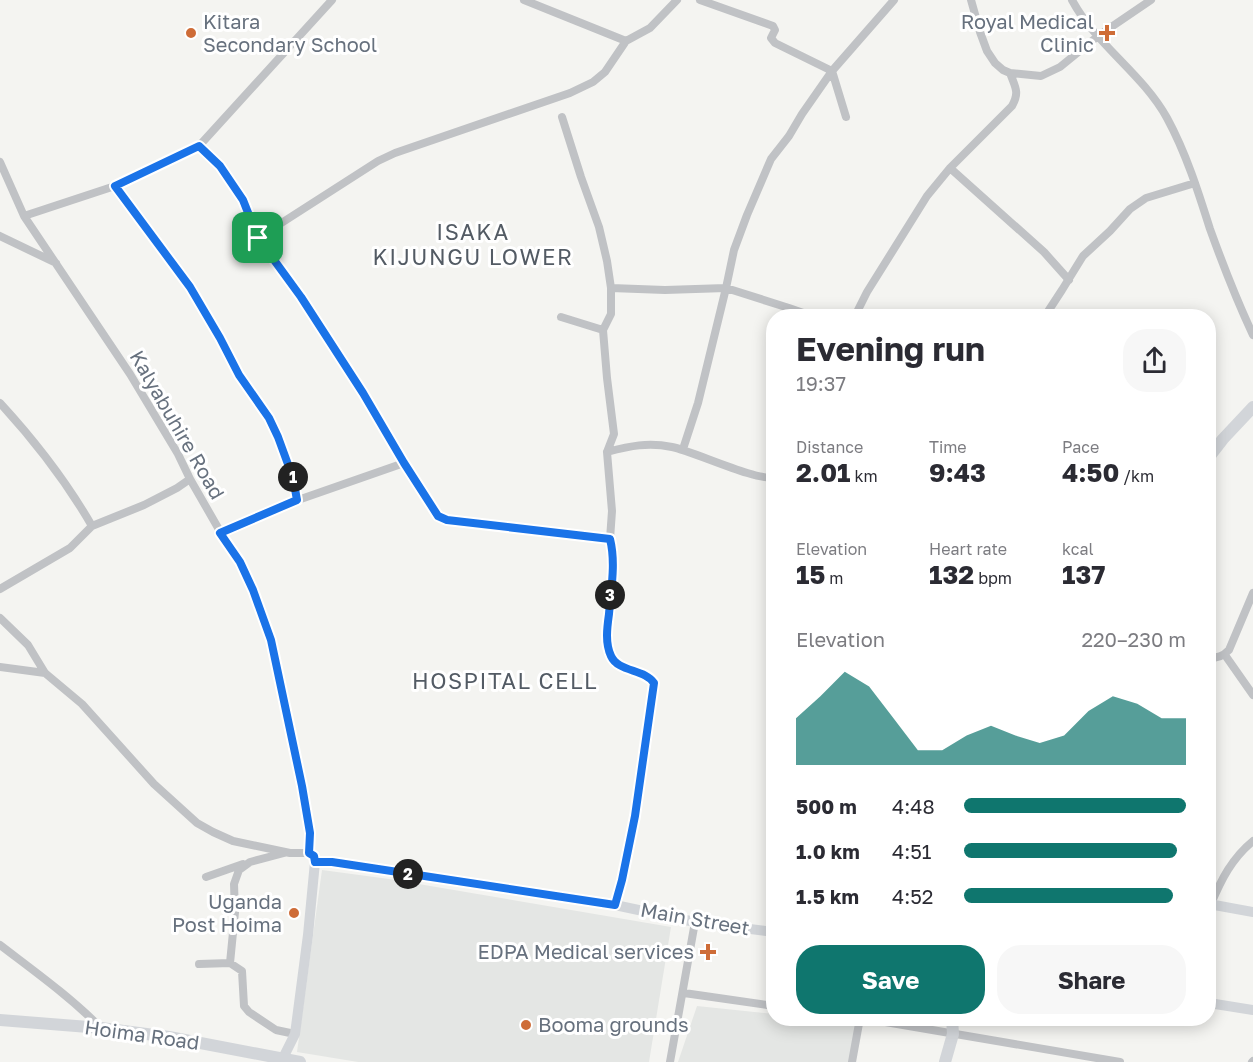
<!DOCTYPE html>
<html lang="en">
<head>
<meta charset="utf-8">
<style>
	:root { --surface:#fff; --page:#f7f7f7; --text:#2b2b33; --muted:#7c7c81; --accent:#0f766e }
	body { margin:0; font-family:"Golos Text",sans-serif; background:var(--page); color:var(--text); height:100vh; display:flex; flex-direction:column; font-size:22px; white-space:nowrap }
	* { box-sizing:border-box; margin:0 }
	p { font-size:20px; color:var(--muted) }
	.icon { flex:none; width:33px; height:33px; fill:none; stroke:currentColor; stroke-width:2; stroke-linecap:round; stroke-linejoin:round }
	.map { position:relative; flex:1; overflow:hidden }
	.side { position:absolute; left:766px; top:309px; width:450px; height:717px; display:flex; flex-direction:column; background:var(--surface); border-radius:24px; box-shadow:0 3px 15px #0003 }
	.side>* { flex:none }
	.pin { position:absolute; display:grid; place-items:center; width:51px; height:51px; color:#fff; margin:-26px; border-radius:12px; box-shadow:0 3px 9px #0006 }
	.km { position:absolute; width:30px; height:30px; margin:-15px; border-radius:50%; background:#222; color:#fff; font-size:16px; line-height:30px; text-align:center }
	.round { display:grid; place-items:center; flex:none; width:63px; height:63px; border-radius:24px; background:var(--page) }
	.overview { display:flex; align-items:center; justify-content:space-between; height:102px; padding:0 30px }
	h1 { font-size:33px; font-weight:700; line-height:45px }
	.figures { display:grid; grid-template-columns:repeat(3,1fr); gap:9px; height:102px; padding:6px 30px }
	.figures div { display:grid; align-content:center }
	.figures b { font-size:26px; font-weight:700 }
	.figures small { font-size:16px; font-weight:400 }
	.figures p { font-size:16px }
	.chart { height:168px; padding:12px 30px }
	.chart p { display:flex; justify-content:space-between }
	.chart svg { width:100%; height:108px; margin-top:6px; fill:var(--accent); opacity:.7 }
	.cta { display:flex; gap:12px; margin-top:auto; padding:12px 30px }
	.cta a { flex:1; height:69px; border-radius:24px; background:var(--accent); color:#fff; font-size:24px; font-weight:700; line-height:69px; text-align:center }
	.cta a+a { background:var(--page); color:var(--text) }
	ul { padding:0 30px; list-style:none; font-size:20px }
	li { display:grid; grid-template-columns:96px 72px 1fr; align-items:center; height:45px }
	li i { height:15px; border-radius:8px; background:var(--accent) }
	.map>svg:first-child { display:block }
	.built { fill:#e4e6e4 }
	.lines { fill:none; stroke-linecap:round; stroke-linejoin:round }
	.street { stroke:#c0c2c5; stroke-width:8 }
	.secondary { stroke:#d2d5d9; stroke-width:10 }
	.primary { stroke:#d2d5d9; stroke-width:12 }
	.route-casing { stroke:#fff; stroke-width:12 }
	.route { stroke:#1a73e8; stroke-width:8 }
	.poi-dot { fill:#ce6c37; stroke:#fff; stroke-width:2 }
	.labels { text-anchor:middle; stroke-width:6; stroke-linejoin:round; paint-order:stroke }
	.poi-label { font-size:20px; fill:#67717e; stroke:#fff; text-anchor:end }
	.street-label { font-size:20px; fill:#67717e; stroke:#fff }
	.quarter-label { font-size:22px; letter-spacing:1.5px; fill:#535b64; stroke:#fff }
</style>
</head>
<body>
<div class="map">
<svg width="1253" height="1062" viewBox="0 0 1253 1062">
	<rect width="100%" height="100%" fill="#f4f4f1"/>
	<path class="built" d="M 322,870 L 389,879 L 671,927 L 649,1062 L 358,1062 L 297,1052 Z
		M 697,1006 L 774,1014 L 774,1018 L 819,1018 L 856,1022 L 850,1062 L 678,1062 Z"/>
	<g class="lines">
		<path class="street" d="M 524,0 L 626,41
			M 700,0 L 773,26 L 775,30 L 771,38 L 775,43 L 832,71 L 846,117
			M 971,0 L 980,32 L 987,51 L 995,63 L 1003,70 L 1010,73 L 1041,76 L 1060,67 L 1098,36 L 1151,0
			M 1072,0 C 1096,45 1142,73 1167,118 C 1186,153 1198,191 1210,229 C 1223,265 1237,301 1253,335
			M 562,117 L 581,177 L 599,227 L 607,261 L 611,288 L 611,314 L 603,330 L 607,378 L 614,434 L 607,452 L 612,511 L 610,539 L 613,551 L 613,565 L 607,642 L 612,659 L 628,669 L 652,680 L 654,683 L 653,693 C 643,764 635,836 615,905
			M 199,146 L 220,166 L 243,200 L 258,238 L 301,297 L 363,394 L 404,463 L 438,516 L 447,520 L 610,539
			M 0,162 L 24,216 L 130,374 L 178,454 L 190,479 L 221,533 L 240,562 L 253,590 L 271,640 L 290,729 L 302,786 L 310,833 L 309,853 L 314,856 L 315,862
			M 950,168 L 1044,252 L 1069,280
			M 115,186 L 190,287 L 220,338 L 239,376 L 269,418 L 278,437 L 293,478 L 298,500
			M 24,216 L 115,186 L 199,146 L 332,0
			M 0,236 L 56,263
			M 258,238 L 378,161 L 395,153 L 570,93 L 593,82 L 605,72 L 626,41 L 650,28 L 677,0
			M 611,288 L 665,290 L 726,288 L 789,308 L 812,316
			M 855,316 L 867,292 L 927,196 L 950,168 L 1012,106 C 1020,92 1015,87 1010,73
			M 1045,316 L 1062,290 L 1083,256 L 1110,231 L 1130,209 L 1146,198 L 1195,183
			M 561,317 L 603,330
			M 0,403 C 35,441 66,481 92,526
			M 683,449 L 698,403 L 726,288 L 734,250 L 747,215 L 771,159 L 789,136 L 802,114 L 832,71 L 894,0
			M 607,452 C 630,446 648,442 672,447 C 693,451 758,482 774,477
			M 221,533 L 298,500 L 404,463
			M 0,589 L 70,548 L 92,526 L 144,505 L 177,488 L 190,479
			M 0,618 L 28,645 L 45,673 L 82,704 L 154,784 L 197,823 L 213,832 L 233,841 L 290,853 L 309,853
			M 1225,655 L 1253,695
			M 1209,658 C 1218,658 1223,656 1229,650 L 1253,593
			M 0,667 L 45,673
			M 206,877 L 243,864
			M 1211,904 C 1221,880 1232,858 1253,841
			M 0,945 C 34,971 69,996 100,1027
			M 230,963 L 235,912 L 234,884 L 239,870 L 250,862 L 284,853
			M 199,964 L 230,963 L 242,971 L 244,1006 L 249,1012 L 276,1030 L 295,1034
			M 684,993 L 774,1006
			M 862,1018 L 1120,1062
			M 670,1062 L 695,922
			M 852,1062 L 860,1018
			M 1252,1062 L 1253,1061"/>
		<path class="secondary" d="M 1209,904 L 1253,912
			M 1209,1003 L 1253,1010
			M 281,1062 L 295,1034 L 308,935 L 315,862 L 332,862 L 615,905 L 695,922 L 774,932"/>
		<path class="primary" d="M 1209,457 L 1223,439 L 1253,407
			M 0,1020 L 101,1028 L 169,1037 L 300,1062
			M 945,1062 L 953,1034 L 952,1018"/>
	</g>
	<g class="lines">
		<defs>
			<path id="route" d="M 199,146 L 220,166 L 243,200 L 258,238 L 301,297 L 363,393 L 404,463 L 438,516 L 447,520 L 610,539 C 616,563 611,589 609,614 C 607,628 605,643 611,656 C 618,672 645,669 654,683 L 635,816 L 622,880 L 615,905 L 332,862 L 315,862 L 314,856 L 309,853 L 310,833 L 302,786 L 271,640 L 253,590 L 240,562 L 220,533 L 297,500 L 293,478 L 278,437 L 269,418 L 239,375 L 220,338 L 190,287 L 115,186 Z"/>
		</defs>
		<use href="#route" class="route-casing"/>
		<use href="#route" class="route"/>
	</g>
	<g class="poi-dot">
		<circle cx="191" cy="33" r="6"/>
		<path d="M1104 24h6v6h6v6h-6v6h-6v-6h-6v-6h6z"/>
		<circle cx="294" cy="913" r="6"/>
		<path d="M705 943h6v6h6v6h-6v6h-6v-6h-6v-6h6z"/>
		<circle cx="526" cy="1025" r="6"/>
	</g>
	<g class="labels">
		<g class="poi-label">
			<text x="203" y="29" text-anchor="start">Kitara<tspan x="203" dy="23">Secondary School</tspan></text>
			<text x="1094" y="29">Royal Medical<tspan x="1094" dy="23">Clinic</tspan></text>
			<text x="282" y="909">Uganda<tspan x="282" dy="23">Post Hoima</tspan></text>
			<text x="694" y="959">EDPA Medical services</text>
			<text x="538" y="1032" text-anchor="start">Booma grounds</text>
		</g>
		<g class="street-label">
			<text transform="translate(177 425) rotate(60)" y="7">Kalyabuhire Road</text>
			<text transform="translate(695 919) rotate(10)" y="7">Main Street</text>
			<text transform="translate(142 1035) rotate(8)" y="7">Hoima Road</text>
		</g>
		<g class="quarter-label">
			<text x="473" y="240">ISAKA<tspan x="473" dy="25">KIJUNGU LOWER</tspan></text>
			<text x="505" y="689">HOSPITAL CELL</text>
		</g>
	</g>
</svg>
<div class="pin" style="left:258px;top:238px;background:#1e9e55"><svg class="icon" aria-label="arrive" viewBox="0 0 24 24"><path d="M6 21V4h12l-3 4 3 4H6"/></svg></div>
<b class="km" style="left:293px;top:477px">1</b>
<b class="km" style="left:408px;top:874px">2</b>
<b class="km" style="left:610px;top:595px">3</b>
<section class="side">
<div class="overview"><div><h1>Evening run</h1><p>19:37</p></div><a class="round"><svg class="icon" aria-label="share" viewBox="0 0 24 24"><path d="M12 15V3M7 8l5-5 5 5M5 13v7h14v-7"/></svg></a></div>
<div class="figures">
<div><p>Distance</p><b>2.01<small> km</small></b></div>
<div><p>Time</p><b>9:43</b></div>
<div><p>Pace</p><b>4:50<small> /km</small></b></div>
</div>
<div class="figures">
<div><p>Elevation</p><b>15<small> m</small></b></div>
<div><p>Heart rate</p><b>132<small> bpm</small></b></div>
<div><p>kcal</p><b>137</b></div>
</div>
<div class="chart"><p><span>Elevation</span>220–230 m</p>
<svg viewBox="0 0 160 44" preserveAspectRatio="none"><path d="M0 44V25L10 16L20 6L30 12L40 25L50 38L60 38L70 32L80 28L90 32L100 35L110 32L120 22L130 16L140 19L150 25L160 25V44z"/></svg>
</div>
<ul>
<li><b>500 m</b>4:48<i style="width:100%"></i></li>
<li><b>1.0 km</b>4:51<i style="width:96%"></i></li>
<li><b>1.5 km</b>4:52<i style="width:94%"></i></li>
</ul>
<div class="cta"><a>Save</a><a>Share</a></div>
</section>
</div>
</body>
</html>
